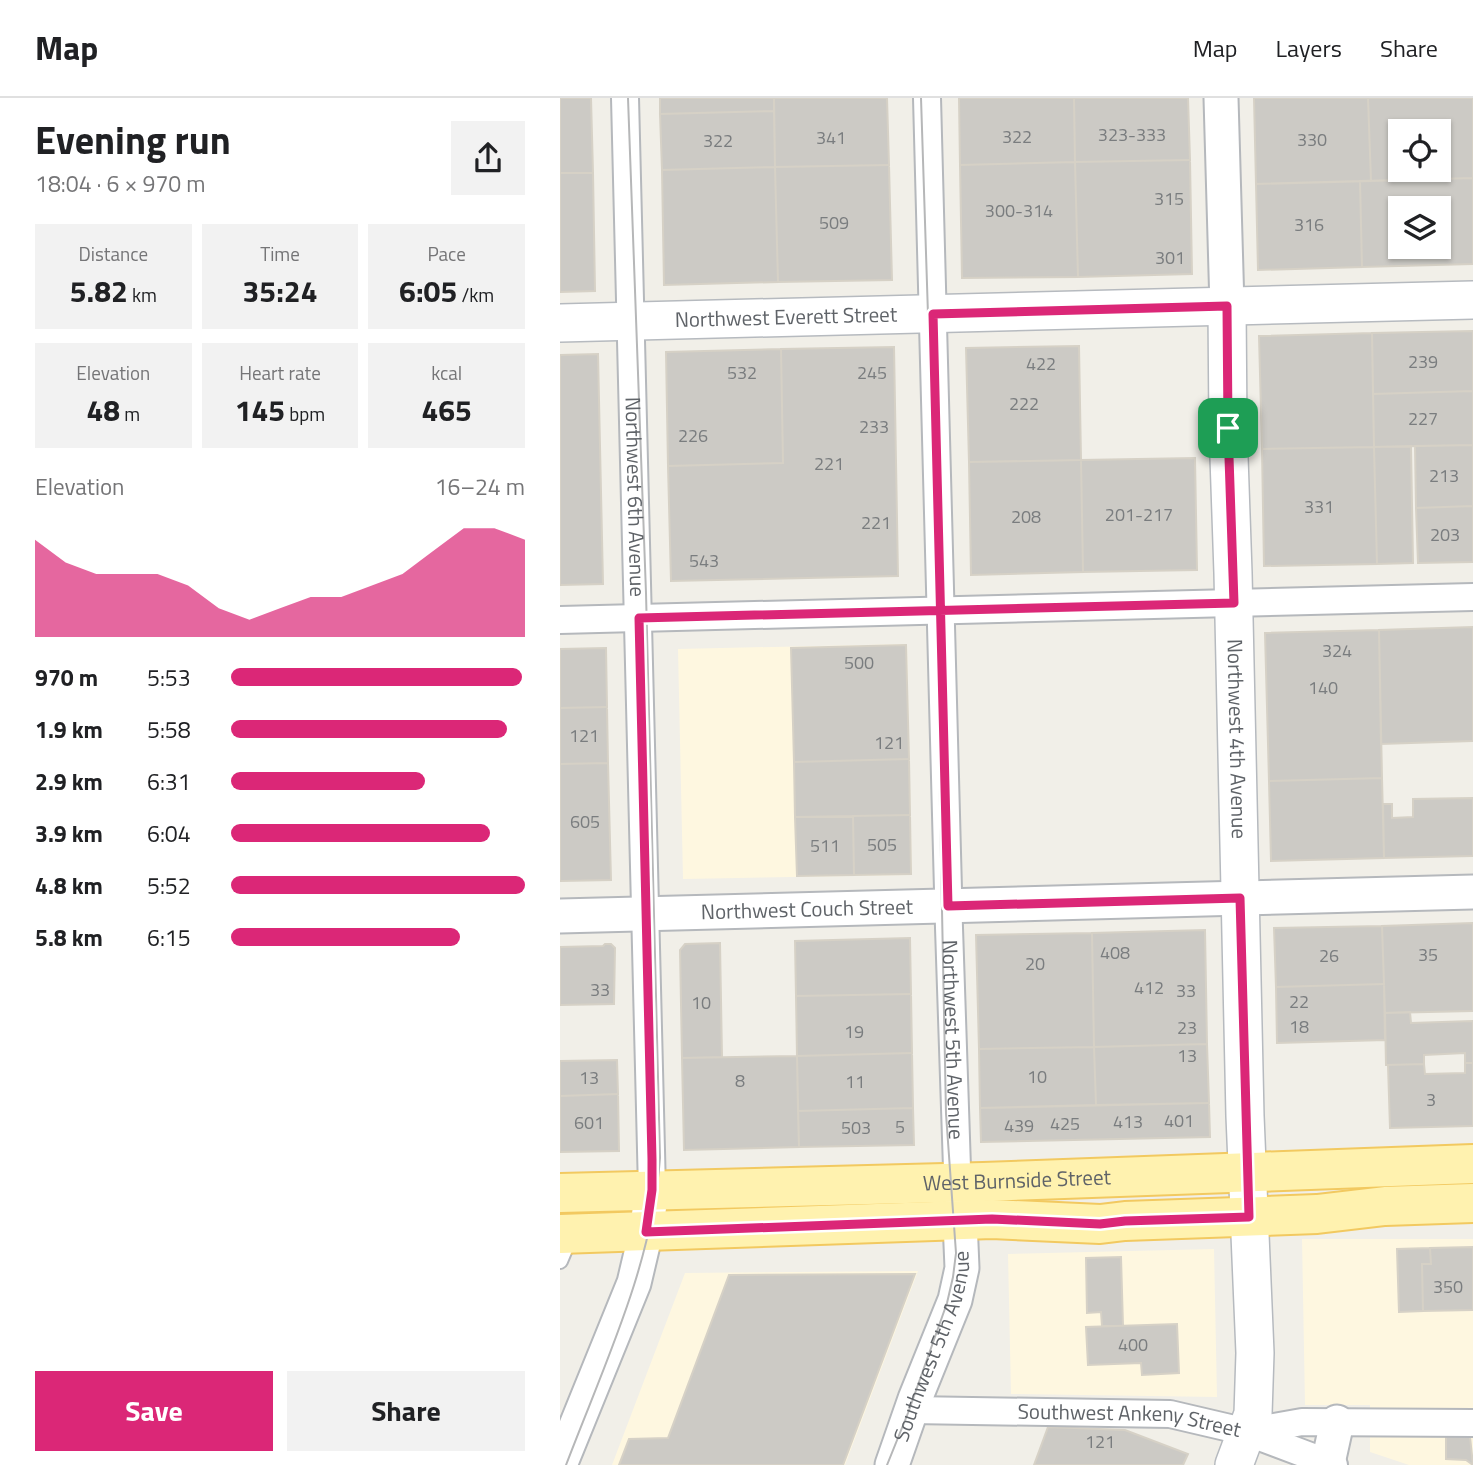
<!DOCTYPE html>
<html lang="en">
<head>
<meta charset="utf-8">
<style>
	:root { --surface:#fff; --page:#f2f2f2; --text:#202124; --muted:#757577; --line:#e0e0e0; --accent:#db2777 }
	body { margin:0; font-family:"Titillium Web",sans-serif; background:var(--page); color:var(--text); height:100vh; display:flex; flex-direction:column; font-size:26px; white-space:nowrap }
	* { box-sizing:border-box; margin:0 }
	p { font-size:23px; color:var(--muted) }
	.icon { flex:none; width:38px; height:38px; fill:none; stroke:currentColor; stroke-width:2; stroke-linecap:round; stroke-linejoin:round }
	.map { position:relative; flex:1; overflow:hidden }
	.sheet { display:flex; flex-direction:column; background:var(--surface); width:560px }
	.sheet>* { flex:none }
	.fabs { position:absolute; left:828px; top:21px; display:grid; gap:14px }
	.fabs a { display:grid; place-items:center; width:63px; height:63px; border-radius:0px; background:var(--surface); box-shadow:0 2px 5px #0004; font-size:35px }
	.pin { position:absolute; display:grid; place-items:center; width:60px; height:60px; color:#fff; margin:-30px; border-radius:14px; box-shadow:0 4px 10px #0006 }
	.round { display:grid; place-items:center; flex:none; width:74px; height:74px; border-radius:0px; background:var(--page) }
	.headline { display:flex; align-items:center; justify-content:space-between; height:119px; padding:0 35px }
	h1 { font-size:38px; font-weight:700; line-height:52px }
	.figures { display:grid; grid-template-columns:repeat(3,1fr); gap:10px; height:119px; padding:7px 35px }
	.figures div { display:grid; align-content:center; border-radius:0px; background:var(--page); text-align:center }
	.figures b { font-size:30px; font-weight:700 }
	.figures small { font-size:19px; font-weight:400 }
	.figures p { font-size:19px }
	.chart { height:196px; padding:14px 35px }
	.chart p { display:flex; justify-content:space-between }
	.chart svg { width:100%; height:126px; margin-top:7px; fill:var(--accent); opacity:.7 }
	.primary-button { display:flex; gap:14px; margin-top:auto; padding:14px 35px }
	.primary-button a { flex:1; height:80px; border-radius:0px; background:var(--accent); color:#fff; font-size:28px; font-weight:700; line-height:80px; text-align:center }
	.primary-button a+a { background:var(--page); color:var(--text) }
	ul { padding:0 35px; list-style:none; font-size:23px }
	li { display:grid; grid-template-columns:112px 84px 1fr; align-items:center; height:52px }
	li i { height:18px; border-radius:9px; background:var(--accent) }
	header { display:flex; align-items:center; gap:42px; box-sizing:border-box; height:98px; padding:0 35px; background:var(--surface); border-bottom:2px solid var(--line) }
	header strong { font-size:33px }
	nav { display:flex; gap:38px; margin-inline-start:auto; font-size:24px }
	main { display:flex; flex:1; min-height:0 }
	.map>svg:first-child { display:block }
	.commercial { fill:#fef7e0 }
	.building { fill:#cccac5; stroke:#d6d1c6; stroke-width:2; fill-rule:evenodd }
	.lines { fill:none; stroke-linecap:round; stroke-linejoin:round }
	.service-casing { stroke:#b5b8bc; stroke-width:18 }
	.minor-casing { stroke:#b5b8bc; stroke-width:30 }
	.tertiary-casing { stroke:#b5b8bc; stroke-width:37 }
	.secondary-casing { stroke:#b6babf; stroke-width:40 }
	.primary-casing { stroke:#f2c960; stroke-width:42 }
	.service { stroke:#fff; stroke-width:14 }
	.minor { stroke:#fff; stroke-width:26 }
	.tertiary { stroke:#fff; stroke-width:33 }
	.secondary { stroke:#fff; stroke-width:37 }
	.primary { stroke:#fff2af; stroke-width:38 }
	.tram { stroke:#b6b7b8; stroke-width:2 }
	.route-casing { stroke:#fff; stroke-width:14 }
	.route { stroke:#db2777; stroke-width:9 }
	.labels { text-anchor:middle; stroke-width:7; stroke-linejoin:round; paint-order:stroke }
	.number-label { font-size:18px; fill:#7a7d7f }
	.street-label { font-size:21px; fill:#5f6368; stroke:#fff }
</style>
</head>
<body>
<header>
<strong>Map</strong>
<nav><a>Map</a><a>Layers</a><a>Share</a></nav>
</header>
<main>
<section class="sheet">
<div class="headline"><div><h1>Evening run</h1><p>18:04 · 6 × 970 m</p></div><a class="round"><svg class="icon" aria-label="share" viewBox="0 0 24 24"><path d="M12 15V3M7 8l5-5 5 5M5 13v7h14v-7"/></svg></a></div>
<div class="figures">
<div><p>Distance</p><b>5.82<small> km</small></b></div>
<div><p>Time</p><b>35:24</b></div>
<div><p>Pace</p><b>6:05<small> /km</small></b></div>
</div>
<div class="figures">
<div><p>Elevation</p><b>48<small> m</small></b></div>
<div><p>Heart rate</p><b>145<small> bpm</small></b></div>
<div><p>kcal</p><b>465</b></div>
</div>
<div class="chart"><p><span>Elevation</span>16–24 m</p>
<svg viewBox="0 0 160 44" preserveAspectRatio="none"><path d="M0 44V10L10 18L20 22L30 22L40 22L50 26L60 34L70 38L80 34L90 30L100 30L110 26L120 22L130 14L140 6L150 6L160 10V44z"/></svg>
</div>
<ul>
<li><b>970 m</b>5:53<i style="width:99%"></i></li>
<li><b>1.9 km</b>5:58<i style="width:94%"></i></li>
<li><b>2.9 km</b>6:31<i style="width:66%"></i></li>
<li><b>3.9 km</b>6:04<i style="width:88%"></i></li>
<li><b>4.8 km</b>5:52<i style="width:100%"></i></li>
<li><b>5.8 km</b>6:15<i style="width:78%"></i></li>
</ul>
<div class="primary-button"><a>Save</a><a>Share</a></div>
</section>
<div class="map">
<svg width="913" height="1367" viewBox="0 0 913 1367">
	<rect width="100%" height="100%" fill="#f1efe8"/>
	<path class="commercial" d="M 347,546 L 352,777 L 123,781 L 118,551 Z
		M 742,1141 L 913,1141 L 913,1367 L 849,1367 L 810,1354 L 810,1307 L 745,1307 Z
		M 654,1151 L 657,1299 L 451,1296 L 448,1156 Z
		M 358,1173 L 285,1367 L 52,1367 L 125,1175 Z"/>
	<path class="building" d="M 0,0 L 31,0 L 33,75 L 0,75 Z
		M 100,0 L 214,0 L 214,13 L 100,16 Z
		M 214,0 L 327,0 L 329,67 L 215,69 Z
		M 399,0 L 514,0 L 515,64 L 400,67 Z
		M 514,0 L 628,0 L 630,62 L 515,64 Z
		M 694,0 L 808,0 L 811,83 L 696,86 Z
		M 808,0 L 913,0 L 913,80 L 811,83 ZM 840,33 L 878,33 L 878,72 L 840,72 Z
		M 214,13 L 215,69 L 102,72 L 100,16 Z
		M 630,62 L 632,176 L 518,179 L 515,64 Z
		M 515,64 L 518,179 L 402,180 L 400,67 Z
		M 329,67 L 332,182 L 218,184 L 215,69 Z
		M 215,69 L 218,184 L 104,187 L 102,72 Z
		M 0,75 L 33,75 L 35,193 L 0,194 Z
		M 913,80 L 913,166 L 802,169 L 800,83 ZM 840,110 L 878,110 L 878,149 L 840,149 Z
		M 800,83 L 802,169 L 698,172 L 696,86 Z
		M 913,233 L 913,293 L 813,296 L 812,235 Z
		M 812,235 L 814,349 L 702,351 L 699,238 Z
		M 519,248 L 521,362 L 409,364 L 406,250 Z
		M 334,249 L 338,478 L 111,483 L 108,368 L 223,365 L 221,251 Z
		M 221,251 L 223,365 L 108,368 L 106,254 Z
		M 38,256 L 43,486 L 0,487 L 0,257 Z
		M 913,293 L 913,347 L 814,349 L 813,296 Z
		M 913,347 L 913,408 L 856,410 L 855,348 Z
		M 851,348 L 853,465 L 817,466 L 814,349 Z
		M 814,349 L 817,466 L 704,468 L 702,351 Z
		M 635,360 L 637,472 L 523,474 L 521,362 Z
		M 521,362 L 523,474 L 411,477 L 409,364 Z
		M 913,408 L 913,464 L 858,465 L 856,410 Z
		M 913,529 L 913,643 L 821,646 L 819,532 Z
		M 819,532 L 822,680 L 709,683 L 705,535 Z
		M 346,547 L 349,661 L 234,664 L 231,550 Z
		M 46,550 L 47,609 L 0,610 L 0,551 Z
		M 47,609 L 48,665 L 0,666 L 0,610 Z
		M 349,661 L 350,717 L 235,719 L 234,664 Z
		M 48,665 L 51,782 L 0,783 L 0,666 Z
		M 822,680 L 824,760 L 711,763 L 709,683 Z
		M 913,700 L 913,758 L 824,760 L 823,706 L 832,706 L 832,720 L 853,719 L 853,701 Z
		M 350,717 L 351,776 L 294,777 L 293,718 Z
		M 293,718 L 294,777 L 237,778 L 235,719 Z
		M 913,825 L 913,913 L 825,915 L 822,828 Z
		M 822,828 L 824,886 L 716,889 L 714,830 Z
		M 645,832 L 647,946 L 534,949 L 532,835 Z
		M 532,835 L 534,949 L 419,951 L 416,837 Z
		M 350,840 L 351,896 L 236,898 L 235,843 Z
		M 160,845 L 162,959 L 122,960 L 120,852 L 125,846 Z
		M 45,846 L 51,846 L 55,850 L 54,906 L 0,907 L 0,849 L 43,848 Z
		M 824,886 L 825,942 L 717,945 L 716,889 Z
		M 351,896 L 352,955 L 237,958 L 236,898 Z
		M 850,914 L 851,925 L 913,923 L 913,965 L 905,965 L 905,955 L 864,957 L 864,966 L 826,967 L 825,915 Z
		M 647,946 L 649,1005 L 536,1007 L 534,949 Z
		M 534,949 L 536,1007 L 420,1010 L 419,951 Z
		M 352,955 L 353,1010 L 238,1013 L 237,958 Z
		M 237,958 L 239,1049 L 124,1052 L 122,960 Z
		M 57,962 L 58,996 L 0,998 L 0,963 Z
		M 905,965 L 913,965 L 913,1028 L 830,1030 L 828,967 L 864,966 L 865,976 L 905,975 Z
		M 58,996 L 59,1053 L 0,1054 L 0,998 Z
		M 649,1005 L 650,1039 L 421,1044 L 420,1010 Z
		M 353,1010 L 354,1047 L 239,1049 L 238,1013 Z
		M 913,1149 L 913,1212 L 863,1213 L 862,1166 L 871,1166 L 870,1150 Z
		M 870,1150 L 871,1166 L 862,1166 L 863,1213 L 839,1214 L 837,1151 Z
		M 561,1159 L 563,1228 L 542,1228 L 541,1214 L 527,1215 L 526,1160 Z
		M 355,1176 L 283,1367 L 59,1367 L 69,1341 L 108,1340 L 169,1177 Z
		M 617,1226 L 619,1275 L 582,1277 L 581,1265 L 528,1267 L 526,1229 Z
		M 488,1329 L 565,1332 L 628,1356 L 623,1367 L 474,1367 Z
		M 886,1339 L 910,1339 L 913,1367 L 906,1362 L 886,1361 Z"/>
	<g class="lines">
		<defs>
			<path id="service" d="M 0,1163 L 11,1137"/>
			<g id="minor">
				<path id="s1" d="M 65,0 L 92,1092"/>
				<path id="s2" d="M 367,0 L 389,830 L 398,1100"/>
				<path d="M 0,522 L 913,499"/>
				<path id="s3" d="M 351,1312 L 610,1316 L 687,1334 L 742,1324 L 913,1325"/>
				<path d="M 689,1335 L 774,1367"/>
			</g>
			<g id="tertiary">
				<path d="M 661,0 L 667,209"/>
				<path id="s4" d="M 0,818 L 913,794"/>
				<path d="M 768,1365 L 777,1324"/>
				<path d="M 0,1367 L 74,1185 L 86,1134 L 92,1092"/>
				<path id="s5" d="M 332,1367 L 355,1301 L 395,1202 L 402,1170 L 400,1123"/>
			</g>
			<g id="secondary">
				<path id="s6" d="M 667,209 L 668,330 L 673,475 L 685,1018 L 695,1255 L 693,1316 L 674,1367"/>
				<path id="s7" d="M 0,225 L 913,202"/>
			</g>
			<g id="primary">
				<path id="s8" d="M 0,1095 L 423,1084 L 913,1066"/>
				<path d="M 0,1136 L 432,1121 L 540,1126 L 565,1123 L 757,1116 L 825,1108 L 913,1105"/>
			</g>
		</defs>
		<use href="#service" class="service-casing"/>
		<use href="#minor" class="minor-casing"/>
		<use href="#tertiary" class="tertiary-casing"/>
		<use href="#secondary" class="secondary-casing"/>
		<use href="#primary" class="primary-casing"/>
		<use href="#service" class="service"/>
		<use href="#minor" class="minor"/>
		<use href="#tertiary" class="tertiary"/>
		<use href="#secondary" class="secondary"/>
		<use href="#primary" class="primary"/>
		<path class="tram" d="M 6,1367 C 44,1267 92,1168 100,1060 L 86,495 L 68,0
			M 327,1367 L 348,1315 L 387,1205 L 393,1179 L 396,1155 L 386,1016 L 374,403 L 361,0"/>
	</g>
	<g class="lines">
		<defs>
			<path id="route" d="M 668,330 L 674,505 L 79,520 L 92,1061 L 92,1092 L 86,1134 L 432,1121 L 540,1126 L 565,1123 L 689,1119 L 680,800 L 388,808 L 373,216 L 667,208 L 668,330"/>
		</defs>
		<use href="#route" class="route-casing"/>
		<use href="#route" class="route"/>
	</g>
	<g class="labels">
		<g class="number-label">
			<text x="572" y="43">323-333</text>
			<text x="457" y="45">322</text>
			<text x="271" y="46">341</text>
			<text x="752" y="48">330</text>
			<text x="158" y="49">322</text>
			<text x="609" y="107">315</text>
			<text x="459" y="119">300-314</text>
			<text x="274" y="131">509</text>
			<text x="749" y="133">316</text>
			<text x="610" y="166">301</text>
			<text x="863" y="270">239</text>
			<text x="481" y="272">422</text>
			<text x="182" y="281">532</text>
			<text x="312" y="281">245</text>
			<text x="464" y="312">222</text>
			<text x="863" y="327">227</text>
			<text x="314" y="335">233</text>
			<text x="133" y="344">226</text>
			<text x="269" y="372">221</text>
			<text x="884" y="384">213</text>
			<text x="759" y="415">331</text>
			<text x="579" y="423">201-217</text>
			<text x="466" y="425">208</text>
			<text x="316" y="431">221</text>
			<text x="885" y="443">203</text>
			<text x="144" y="469">543</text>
			<text x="777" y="559">324</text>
			<text x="299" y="571">500</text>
			<text x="763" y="596">140</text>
			<text x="24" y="644">121</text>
			<text x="329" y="651">121</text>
			<text x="25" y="730">605</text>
			<text x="322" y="753">505</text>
			<text x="265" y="754">511</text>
			<text x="555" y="861">408</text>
			<text x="868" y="863">35</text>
			<text x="769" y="864">26</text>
			<text x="475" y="872">20</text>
			<text x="589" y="896">412</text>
			<text x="40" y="898">33</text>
			<text x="626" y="899">33</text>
			<text x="739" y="910">22</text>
			<text x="141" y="911">10</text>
			<text x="739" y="935">18</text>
			<text x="627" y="936">23</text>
			<text x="294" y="940">19</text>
			<text x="627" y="964">13</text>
			<text x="477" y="985">10</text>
			<text x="29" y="986">13</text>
			<text x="180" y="989">8</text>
			<text x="295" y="990">11</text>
			<text x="871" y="1008">3</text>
			<text x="619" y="1029">401</text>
			<text x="568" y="1030">413</text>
			<text x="29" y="1031">601</text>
			<text x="505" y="1032">425</text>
			<text x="459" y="1034">439</text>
			<text x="340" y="1035">5</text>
			<text x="296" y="1036">503</text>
			<text x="888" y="1195">350</text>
			<text x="573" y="1253">400</text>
			<text x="540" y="1350">121</text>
		</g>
		<g class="street-label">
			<text dy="7" stroke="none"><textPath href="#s7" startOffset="226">Northwest Everett Street</textPath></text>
			<text dy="7" stroke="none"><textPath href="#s1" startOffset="399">Northwest 6th Avenue</textPath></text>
			<text dy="7" stroke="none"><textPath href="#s6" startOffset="432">Northwest 4th Avenue</textPath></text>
			<text dy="7" stroke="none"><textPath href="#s4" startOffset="247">Northwest Couch Street</textPath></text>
			<text dy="7" stroke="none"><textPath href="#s2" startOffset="942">Northwest 5th Avenue</textPath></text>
			<text dy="7" stroke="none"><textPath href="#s8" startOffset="457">West Burnside Street</textPath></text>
			<text dy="7" stroke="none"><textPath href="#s5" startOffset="126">Southwest 5th Avenue</textPath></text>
			<text dy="7" stroke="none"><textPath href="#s3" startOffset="219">Southwest Ankeny Street</textPath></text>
		</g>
	</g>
</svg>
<div class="fabs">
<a><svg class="icon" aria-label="locate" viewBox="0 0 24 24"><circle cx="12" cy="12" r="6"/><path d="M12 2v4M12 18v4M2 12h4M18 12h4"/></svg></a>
<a><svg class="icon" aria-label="layers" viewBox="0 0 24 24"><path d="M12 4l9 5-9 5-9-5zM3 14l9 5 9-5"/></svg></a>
</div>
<div class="pin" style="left:668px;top:330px;background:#1e9e55"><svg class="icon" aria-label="arrive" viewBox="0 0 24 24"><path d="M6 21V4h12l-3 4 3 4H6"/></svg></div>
</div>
</main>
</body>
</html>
